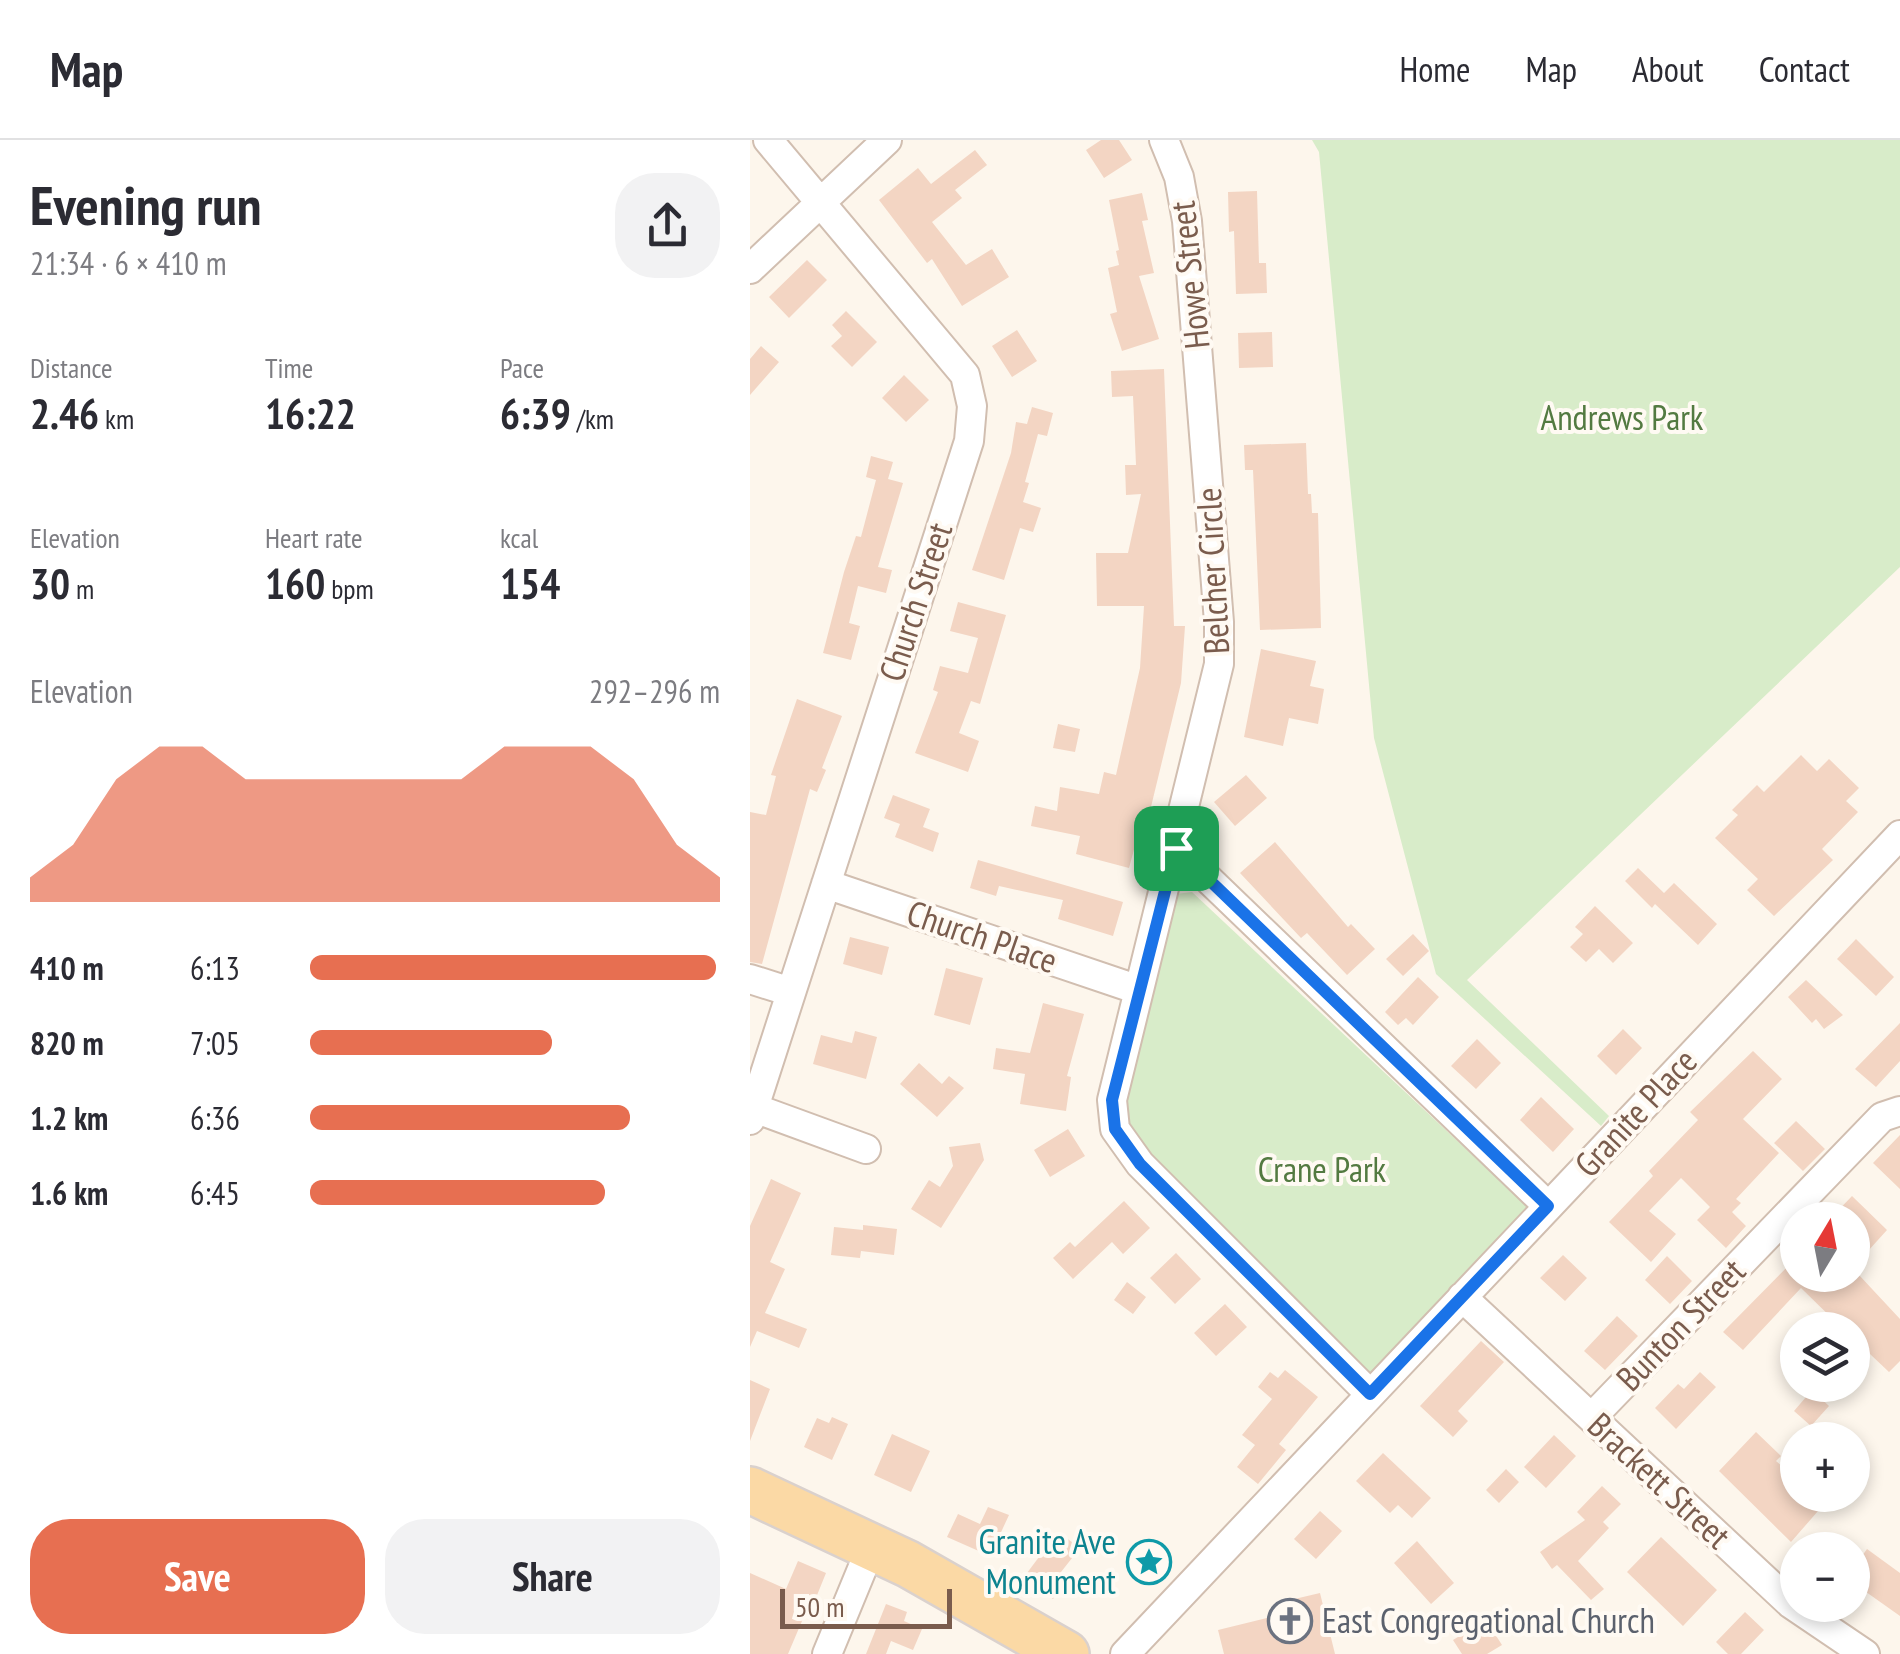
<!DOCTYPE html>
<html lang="en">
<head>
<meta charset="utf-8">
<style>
	:root { --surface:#fff; --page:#f2f2f3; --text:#2b2b33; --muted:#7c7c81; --line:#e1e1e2; --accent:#e76f51 }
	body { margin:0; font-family:"PT Sans Narrow",sans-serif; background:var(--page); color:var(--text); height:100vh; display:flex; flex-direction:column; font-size:38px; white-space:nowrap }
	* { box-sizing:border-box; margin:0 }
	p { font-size:32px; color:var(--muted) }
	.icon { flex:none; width:55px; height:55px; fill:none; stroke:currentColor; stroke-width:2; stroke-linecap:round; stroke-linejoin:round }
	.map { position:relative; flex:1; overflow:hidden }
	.sheet { display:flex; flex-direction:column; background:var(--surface); width:750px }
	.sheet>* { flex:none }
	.needle { width:65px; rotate:10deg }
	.buttons { position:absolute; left:1030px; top:1062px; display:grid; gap:20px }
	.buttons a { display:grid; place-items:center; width:90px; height:90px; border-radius:50%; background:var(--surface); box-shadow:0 5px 15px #0003; font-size:50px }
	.scale { position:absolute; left:30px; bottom:25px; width:172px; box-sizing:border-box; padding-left:10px; border:5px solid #7a5c4d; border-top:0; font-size:28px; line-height:35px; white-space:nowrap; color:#7a5c4d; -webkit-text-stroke:8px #fffaf3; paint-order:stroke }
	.pin { position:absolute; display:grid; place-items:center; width:85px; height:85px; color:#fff; margin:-42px; border-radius:20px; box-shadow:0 5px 15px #0006 }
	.round { display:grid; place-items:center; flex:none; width:105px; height:105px; border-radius:40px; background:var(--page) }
	.summary { display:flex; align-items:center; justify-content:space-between; height:170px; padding:0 30px }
	h1 { font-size:55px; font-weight:700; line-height:75px }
	.stats { display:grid; grid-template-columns:repeat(3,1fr); gap:15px; height:170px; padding:10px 30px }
	.stats div { display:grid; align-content:center }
	.stats b { font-size:42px; font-weight:700 }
	.stats small { font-size:28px; font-weight:400 }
	.stats p { font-size:28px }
	.chart { height:280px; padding:20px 30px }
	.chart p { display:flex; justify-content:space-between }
	.chart svg { width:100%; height:180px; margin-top:10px; fill:var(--accent); opacity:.7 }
	.cta { display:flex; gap:20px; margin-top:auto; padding:20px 30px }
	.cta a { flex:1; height:115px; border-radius:40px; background:var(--accent); color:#fff; font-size:40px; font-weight:700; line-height:115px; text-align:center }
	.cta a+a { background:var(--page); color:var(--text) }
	ul { padding:0 30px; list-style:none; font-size:32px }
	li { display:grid; grid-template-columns:160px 120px 1fr; align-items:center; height:75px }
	li i { height:25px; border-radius:12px; background:var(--accent) }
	header { display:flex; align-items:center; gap:60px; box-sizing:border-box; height:140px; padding:0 50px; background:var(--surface); border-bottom:2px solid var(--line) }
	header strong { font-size:48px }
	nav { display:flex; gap:55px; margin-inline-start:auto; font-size:35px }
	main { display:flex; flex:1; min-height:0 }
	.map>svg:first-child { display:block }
	.green { fill:#d8ecc9 }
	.building { fill:#f3d5c3 }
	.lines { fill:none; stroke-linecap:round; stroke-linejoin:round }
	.minor-casing { stroke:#d1beb0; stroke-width:32 }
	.primary-casing { stroke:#dad1cd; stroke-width:50 }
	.minor { stroke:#fff; stroke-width:28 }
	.primary { stroke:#fbd9a5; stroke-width:45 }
	.route-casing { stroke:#fff; stroke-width:20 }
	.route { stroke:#1a73e8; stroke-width:12 }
	.labels { text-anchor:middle; stroke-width:8; stroke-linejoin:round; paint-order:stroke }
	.street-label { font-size:35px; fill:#7a5c4d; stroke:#fffaf3 }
	.park-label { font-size:35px; fill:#537a41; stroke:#fffaf3 }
	.culture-label { font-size:35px; fill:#0d838f; stroke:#fffaf3; text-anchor:end }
	.worship-label { font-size:35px; fill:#5b616d; stroke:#fffaf3; text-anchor:start }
</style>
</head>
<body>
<header>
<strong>Map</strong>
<nav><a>Home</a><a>Map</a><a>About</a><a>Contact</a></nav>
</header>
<main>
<section class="sheet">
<div class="summary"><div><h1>Evening run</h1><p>21:34 · 6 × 410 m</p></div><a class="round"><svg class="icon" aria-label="share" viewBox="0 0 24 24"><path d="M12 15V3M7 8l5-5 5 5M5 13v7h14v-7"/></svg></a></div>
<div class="stats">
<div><p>Distance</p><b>2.46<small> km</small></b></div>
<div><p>Time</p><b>16:22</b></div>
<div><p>Pace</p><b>6:39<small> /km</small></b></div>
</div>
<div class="stats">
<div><p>Elevation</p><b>30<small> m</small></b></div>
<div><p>Heart rate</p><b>160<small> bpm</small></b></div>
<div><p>kcal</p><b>154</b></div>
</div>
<div class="chart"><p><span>Elevation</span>292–296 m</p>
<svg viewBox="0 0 160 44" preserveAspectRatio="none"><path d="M0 44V38L10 30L20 14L30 6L40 6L50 14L60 14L70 14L80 14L90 14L100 14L110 6L120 6L130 6L140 14L150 30L160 38V44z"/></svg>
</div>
<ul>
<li><b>410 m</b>6:13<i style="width:99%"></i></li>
<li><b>820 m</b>7:05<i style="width:59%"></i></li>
<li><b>1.2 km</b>6:36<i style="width:78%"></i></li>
<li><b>1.6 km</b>6:45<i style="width:72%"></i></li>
</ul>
<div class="cta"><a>Save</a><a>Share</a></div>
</section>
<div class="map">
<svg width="1150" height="1514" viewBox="0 0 1150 1514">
	<rect width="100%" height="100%" fill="#fdf6ec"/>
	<path class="green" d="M 562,0 L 1150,0 L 1150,427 L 717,840 L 859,976 L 851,986 L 686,834 L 624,598 L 569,12 Z
		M 442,752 L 778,1067 L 621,1235 L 374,996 L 369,964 L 426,754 Z"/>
	<path class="building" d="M 351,0 L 369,0 L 382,20 L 354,38 L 336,10 Z
		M 225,10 L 237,25 L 205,50 L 212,58 L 182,82 L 216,125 L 242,109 L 259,137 L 212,166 L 182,119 L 177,123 L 129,60 L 168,28 L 181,44 Z
		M 507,51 L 509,123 L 516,123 L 517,153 L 486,154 L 484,91 L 479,92 L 478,52 Z
		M 392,53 L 398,80 L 392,81 L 404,133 L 389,136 L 409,199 L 372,211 L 360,174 L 367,172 L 358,128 L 369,125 L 366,111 L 369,110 L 359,60 Z
		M 57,120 L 77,140 L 39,178 L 19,157 Z
		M 96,171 L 127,202 L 102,227 L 81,206 L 92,196 L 82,185 Z
		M 267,190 L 287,221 L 262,237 L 242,206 Z
		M 522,192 L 523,227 L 489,228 L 488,193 Z
		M 11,206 L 29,222 L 0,255 L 0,219 Z
		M 414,229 L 424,486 L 435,486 L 431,543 L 400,671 L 395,669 L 379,728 L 326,714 L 330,696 L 281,686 L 285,666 L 307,671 L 310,647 L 349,654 L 354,632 L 366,635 L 390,528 L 394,466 L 347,466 L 346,413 L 378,413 L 391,354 L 376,355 L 375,325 L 386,325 L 383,256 L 362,257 L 361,231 Z
		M 154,235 L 179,260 L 156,282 L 132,258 Z
		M 282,267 L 303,273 L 297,296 L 288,294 L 275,342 L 279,343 L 273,362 L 291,368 L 283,392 L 270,388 L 254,440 L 222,430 L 261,313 L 266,282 L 277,284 Z
		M 556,303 L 558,354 L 561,354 L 562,373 L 568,373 L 571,488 L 510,490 L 503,330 L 495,330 L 494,305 Z
		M 121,316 L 143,322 L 138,339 L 153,343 L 128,427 L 142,430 L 136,453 L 108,446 L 99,483 L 110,486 L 101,520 L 73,513 L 94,432 L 106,396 L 111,397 L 126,340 L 116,337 Z
		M 208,462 L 256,475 L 230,564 L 221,561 L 209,593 L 229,601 L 218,632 L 165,613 L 188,552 L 183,550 L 190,526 L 218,533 L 228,498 L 200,491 Z
		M 511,509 L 566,521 L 560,546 L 574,549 L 568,584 L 539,578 L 533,606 L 494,597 Z
		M 47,559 L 92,576 L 72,628 L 76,630 L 67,652 L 60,649 L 12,824 L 0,822 L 0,672 L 16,675 L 26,636 L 21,635 Z
		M 308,584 L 330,589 L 325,612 L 303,608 Z
		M 1051,615 L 1067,631 L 1079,619 L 1109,648 L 1096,661 L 1108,672 L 1072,709 L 1083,720 L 1024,776 L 997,750 L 1008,739 L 965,698 L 988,675 L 982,670 L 1007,645 L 1014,652 Z
		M 496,635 L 517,658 L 485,686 L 464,662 Z
		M 143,655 L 180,669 L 173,687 L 189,693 L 183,712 L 145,697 L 150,684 L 134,678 Z
		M 525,702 L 598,787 L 601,784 L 625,809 L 597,835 L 557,793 L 551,798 L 490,733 Z
		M 228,720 L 373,762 L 363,796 L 308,779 L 313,760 L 249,746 L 246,756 L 220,748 Z
		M 888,728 L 914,753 L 924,743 L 967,784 L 948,805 L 905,764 L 902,768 L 875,741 Z
		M 845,766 L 883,803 L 863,823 L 849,809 L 836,822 L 820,807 L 833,794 L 825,787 Z
		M 663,794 L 679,811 L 653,836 L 636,819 Z
		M 100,797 L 139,807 L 132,835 L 93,824 Z
		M 1106,799 L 1144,837 L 1126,856 L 1087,819 Z
		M 196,828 L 233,838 L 220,885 L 184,875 Z
		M 668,837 L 689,857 L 663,885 L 656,878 L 648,885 L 635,872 Z
		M 1056,840 L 1093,875 L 1074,889 L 1066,879 L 1062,883 L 1038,857 Z
		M 293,863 L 334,874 L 317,936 L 321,937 L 316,971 L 270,964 L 275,934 L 243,929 L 246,908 L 280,913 Z
		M 1150,883 L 1150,921 L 1126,947 L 1105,929 Z
		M 873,889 L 892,908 L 866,935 L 847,916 Z
		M 105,891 L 127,897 L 116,939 L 63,924 L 71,895 L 102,903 Z
		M 727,899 L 751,923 L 726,949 L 701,926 Z
		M 1003,911 L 1032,939 L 993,979 L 1029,1013 L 986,1059 L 991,1063 L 982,1072 L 996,1086 L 976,1108 L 947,1080 L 960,1067 L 931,1038 L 899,1071 L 926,1094 L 901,1122 L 859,1082 L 903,1036 L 899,1031 L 948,980 L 940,972 Z
		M 169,923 L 192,944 L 199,936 L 214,948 L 187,977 L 150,944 Z
		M 791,957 L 824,989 L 803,1012 L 770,980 Z
		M 1046,981 L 1075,1009 L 1053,1031 L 1024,1003 Z
		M 318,989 L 335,1016 L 300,1037 L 284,1010 Z
		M 1150,995 L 1150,1049 L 1123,1023 Z
		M 230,1003 L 234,1020 L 191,1088 L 161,1069 L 179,1040 L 190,1047 L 203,1026 L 199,1007 Z
		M 21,1039 L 51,1053 L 20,1122 L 35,1129 L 15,1173 L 57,1189 L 49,1208 L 7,1191 L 0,1207 L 0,1086 Z
		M 1102,1056 L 1137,1090 L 1118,1111 L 1102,1097 L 1102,1080 L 1079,1080 Z
		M 374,1061 L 400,1088 L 373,1114 L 362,1102 L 323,1139 L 303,1118 L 320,1102 L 325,1107 Z
		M 113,1085 L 147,1089 L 144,1115 L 111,1111 L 110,1118 L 81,1115 L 84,1087 L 113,1090 Z
		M 426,1113 L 451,1139 L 425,1164 L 400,1138 Z
		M 813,1115 L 837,1138 L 815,1161 L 790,1138 Z
		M 917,1116 L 942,1141 L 920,1164 L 895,1140 Z
		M 1048,1116 L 1048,1135 L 1109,1135 L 1150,1179 L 1150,1221 L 1139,1232 L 1102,1197 L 1102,1190 L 1094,1190 L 1051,1148 L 993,1210 L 973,1192 Z
		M 377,1142 L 396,1157 L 383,1174 L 364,1160 Z
		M 475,1164 L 497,1187 L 466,1216 L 444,1193 Z
		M 867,1176 L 888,1196 L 855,1230 L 834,1211 Z
		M 731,1201 L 754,1222 L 708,1271 L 718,1281 L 703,1297 L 670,1266 Z
		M 535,1230 L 568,1257 L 529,1304 L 536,1310 L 508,1344 L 487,1327 L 505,1305 L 492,1295 L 522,1259 L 508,1247 L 520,1232 L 528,1238 Z
		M 950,1232 L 966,1247 L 926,1289 L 905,1268 L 928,1244 L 934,1249 Z
		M 0,1240 L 20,1249 L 0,1301 Z
		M 1062,1250 L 1079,1266 L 1061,1286 L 1044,1271 Z
		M 82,1277 L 98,1284 L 82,1320 L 54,1307 L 67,1278 L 79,1283 Z
		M 1006,1292 L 1031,1316 L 1026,1321 L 1048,1340 L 1048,1355 L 1065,1355 L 1075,1363 L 1041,1402 L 969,1331 Z
		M 142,1294 L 180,1311 L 161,1352 L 124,1335 Z
		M 804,1295 L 826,1316 L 796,1348 L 774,1327 Z
		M 633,1313 L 681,1358 L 662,1378 L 648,1365 L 640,1373 L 606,1341 Z
		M 756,1329 L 769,1342 L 749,1363 L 736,1350 Z
		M 852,1346 L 871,1364 L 853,1382 L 859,1388 L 828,1421 L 854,1449 L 841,1460 L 807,1425 L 802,1429 L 790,1412 L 835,1380 L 827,1372 Z
		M 238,1367 L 259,1375 L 240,1416 L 197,1397 L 208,1374 L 230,1384 Z
		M 570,1371 L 592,1391 L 566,1419 L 544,1399 Z
		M 315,1397 L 330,1408 L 311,1432 L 319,1438 L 303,1459 L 274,1437 L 298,1405 L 304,1410 Z
		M 911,1397 L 967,1450 L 933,1486 L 877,1432 Z
		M 667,1401 L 704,1443 L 681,1464 L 644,1423 Z
		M 1117,1409 L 1150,1433 L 1150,1476 L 1102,1442 L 1102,1430 Z
		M 48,1421 L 76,1433 L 59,1475 L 55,1474 L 38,1514 L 0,1514 L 0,1433 L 36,1449 Z
		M 570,1453 L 585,1514 L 474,1514 L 468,1490 L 537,1473 L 536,1461 Z
		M 136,1464 L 157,1472 L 154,1481 L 172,1489 L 163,1510 L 141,1501 L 136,1514 L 116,1514 Z
		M 995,1472 L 1014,1490 L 991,1514 L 978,1514 L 966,1502 Z
		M 736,1480 L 752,1505 L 737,1514 L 712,1514 L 703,1500 Z"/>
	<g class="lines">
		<defs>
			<path id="minor" d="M 414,0 L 429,37 L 437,81 L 469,482 L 469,524 L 362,960 L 365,989 L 390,1024 L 620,1254
				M 0,129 L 137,0
				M 426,708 L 798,1066
				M 76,744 L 389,850
				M 0,839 L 41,852
				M 4,968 L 116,1009
				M 0,980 L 219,301 L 222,266 L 215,235 L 18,0
				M 712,1157 L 1041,1464 L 1115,1514
				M 842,1277 L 1132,977 L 1150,971
				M 77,1514 L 122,1405
				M 375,1514 L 1150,695"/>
			<path id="primary" d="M 0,1350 L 158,1424 L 316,1514"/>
		</defs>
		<use href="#minor" class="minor-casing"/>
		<use href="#primary" class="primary-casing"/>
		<use href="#minor" class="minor"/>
		<use href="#primary" class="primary"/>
	</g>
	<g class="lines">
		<defs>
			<path id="route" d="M 426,708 L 798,1066 L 620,1254 L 390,1024 L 365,989 L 362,960 Z"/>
		</defs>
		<use href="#route" class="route-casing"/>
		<use href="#route" class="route"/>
	</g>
	<defs>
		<symbol id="sight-ring" viewBox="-11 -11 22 22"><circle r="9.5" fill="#fffaf3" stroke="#0f9aa8" stroke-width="1.5"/><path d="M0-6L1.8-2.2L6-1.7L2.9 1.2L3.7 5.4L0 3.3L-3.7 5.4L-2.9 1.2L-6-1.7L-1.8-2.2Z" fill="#0f9aa8"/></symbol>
		<symbol id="church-ring" viewBox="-11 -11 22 22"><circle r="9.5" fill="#fffaf3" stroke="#6b7280" stroke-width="1.5"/><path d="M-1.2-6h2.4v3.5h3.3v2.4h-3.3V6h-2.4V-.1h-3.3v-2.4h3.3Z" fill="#6b7280"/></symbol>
	</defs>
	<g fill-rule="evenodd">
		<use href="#sight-ring" x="374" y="1397" width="50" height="50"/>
		<use href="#church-ring" x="515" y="1456" width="50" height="50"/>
	</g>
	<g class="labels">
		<g class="street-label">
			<text transform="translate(440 135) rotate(-96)" y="12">Howe Street</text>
			<text transform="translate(463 431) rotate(-93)" y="12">Belcher Circle</text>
			<text transform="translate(166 462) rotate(-72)" y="12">Church Street</text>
			<text transform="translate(232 797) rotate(19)" y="12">Church Place</text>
			<text transform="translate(886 973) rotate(-47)" y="12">Granite Place</text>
			<text transform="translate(931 1185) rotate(-46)" y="12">Bunton Street</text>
			<text transform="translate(909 1341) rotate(43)" y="12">Brackett Street</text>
		</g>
		<g class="park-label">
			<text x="872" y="290">Andrews Park</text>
			<text x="572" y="1042">Crane Park</text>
		</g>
		<g class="culture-label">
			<text x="366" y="1414">Granite Ave<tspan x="366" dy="40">Monument</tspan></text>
		</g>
		<g class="worship-label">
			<text x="572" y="1493">East Congregational Church</text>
		</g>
	</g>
</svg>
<div class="buttons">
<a><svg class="needle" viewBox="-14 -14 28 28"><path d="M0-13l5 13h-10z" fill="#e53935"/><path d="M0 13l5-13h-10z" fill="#7c7c81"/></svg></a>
<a><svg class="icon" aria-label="layers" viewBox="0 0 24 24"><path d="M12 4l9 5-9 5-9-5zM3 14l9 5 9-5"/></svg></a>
<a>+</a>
<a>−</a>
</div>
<div class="scale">50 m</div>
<div class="pin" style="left:426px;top:708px;background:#1e9e55"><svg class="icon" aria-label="arrive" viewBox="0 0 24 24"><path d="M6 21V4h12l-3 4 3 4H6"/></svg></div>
</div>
</main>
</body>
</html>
